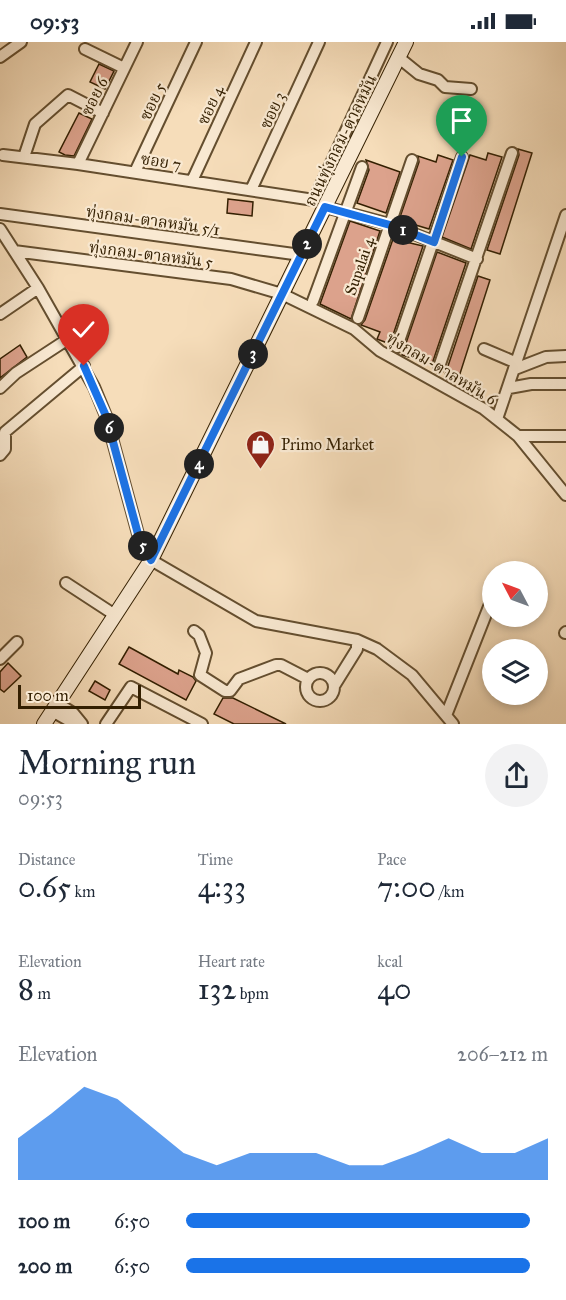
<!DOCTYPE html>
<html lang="en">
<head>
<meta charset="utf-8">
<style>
	:root { --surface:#fff; --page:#f2f2f3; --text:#1f2937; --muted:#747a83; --accent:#1a73e8 }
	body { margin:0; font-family:"IM FELL Great Primer","Noto Serif Thai",serif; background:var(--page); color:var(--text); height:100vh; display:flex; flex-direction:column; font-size:22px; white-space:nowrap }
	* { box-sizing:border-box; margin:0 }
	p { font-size:20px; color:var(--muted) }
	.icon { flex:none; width:33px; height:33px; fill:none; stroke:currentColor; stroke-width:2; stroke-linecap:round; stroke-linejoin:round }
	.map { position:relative; height:682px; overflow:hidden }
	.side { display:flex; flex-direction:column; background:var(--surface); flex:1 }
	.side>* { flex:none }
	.needle { width:39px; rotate:311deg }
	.controls { position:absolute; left:482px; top:519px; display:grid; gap:12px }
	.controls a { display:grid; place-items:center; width:66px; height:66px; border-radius:50%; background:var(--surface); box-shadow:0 3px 9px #0003; font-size:30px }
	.scale { position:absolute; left:18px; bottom:15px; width:123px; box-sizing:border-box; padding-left:6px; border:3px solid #331f01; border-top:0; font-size:16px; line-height:21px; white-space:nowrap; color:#331f01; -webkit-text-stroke:4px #f9e9d2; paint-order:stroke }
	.pin { position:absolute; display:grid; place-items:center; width:51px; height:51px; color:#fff; margin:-62px -26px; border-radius:50% 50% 50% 0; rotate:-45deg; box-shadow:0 0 6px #0007 }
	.pin .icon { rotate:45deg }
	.km { position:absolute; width:30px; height:30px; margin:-15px; border-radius:50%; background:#222; color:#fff; font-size:16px; line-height:30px; text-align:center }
	.round { display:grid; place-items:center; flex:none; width:63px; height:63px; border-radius:32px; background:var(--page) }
	.summary { display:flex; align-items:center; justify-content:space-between; height:102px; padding:0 18px }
	h1 { font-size:33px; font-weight:600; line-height:45px }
	.metrics { display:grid; grid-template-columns:repeat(3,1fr); gap:9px; height:102px; padding:6px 18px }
	.metrics div { display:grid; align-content:center }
	.metrics b { font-size:30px; font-weight:600 }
	.metrics small { font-size:16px; font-weight:400 }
	.metrics p { font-size:16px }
	.chart { height:168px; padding:12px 18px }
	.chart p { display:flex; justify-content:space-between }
	.chart svg { width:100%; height:108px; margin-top:6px; fill:var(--accent); opacity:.7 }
	ul { padding:0 18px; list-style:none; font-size:20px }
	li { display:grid; grid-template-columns:96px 72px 1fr; align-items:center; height:45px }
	li i { height:15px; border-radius:8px; background:var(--accent) }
	.status { display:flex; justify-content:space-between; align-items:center; height:42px; padding:0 30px; background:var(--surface); direction:ltr }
	.status svg { height:16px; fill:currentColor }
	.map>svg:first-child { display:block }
	.building { fill:#dca28c; stroke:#331f01; stroke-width:1.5 }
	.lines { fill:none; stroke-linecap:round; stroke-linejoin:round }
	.street-casing { stroke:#644e2f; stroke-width:14 }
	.secondary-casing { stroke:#331f01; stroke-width:16 }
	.street { stroke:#f9e9d2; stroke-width:10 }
	.secondary { stroke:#f9e9d2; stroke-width:14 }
	.route-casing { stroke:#fff; stroke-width:12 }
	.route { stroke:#1a73e8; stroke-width:8 }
	.labels { text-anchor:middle; stroke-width:4.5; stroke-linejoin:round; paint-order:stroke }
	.street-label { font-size:16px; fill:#331f01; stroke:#f9e9d2 }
	.poi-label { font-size:16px; fill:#331f01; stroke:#f9e9d2; text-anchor:start }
</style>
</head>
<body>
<div class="status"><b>09:53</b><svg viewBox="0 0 49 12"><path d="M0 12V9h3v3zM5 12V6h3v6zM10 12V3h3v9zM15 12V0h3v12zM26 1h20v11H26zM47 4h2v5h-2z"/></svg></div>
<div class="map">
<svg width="566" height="682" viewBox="0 0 566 682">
	<rect width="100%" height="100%" fill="#f6ddba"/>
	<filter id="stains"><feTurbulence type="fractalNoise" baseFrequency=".00333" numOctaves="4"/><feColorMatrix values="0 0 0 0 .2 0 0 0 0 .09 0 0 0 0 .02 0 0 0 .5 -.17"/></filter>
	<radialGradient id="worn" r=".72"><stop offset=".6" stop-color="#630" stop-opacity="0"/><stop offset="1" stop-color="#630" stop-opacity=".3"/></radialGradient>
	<path class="building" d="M 99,22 L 114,29 L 105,47 L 90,40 Z
		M 79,71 L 92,77 L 74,114 L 65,113 L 59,110 Z
		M 518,107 L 532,111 L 500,212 L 487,208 L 519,113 Z
		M 488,111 L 502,115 L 471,207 L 442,195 L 470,113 L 486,118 Z
		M 438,113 L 453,118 L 429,187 L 399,178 L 419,120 L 418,114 L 436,120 Z
		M 366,118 L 400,130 L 386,171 L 357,161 L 369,128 Z
		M 228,157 L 253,160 L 252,174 L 227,171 Z
		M 350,179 L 380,189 L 351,277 L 320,262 Z
		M 393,197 L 423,204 L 390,302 L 377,297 L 380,290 L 361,283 L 365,278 Z
		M 437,210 L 466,221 L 432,322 L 402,313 Z
		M 478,234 L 490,238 L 457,341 L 444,336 Z
		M 20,303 L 27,315 L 0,336 L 0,317 Z
		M 129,605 L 178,632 L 179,628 L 193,635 L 196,639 L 186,658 L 119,622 Z
		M 8,621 L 21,634 L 4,650 L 0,647 L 0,630 Z
		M 95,639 L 110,648 L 105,658 L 89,649 Z
		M 223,656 L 233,656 L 286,682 L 234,682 L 214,672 Z"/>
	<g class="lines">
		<defs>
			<path id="street" d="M 85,7 L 124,26
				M 0,15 L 21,0
				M 398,15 L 419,32 L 438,38 L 445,45 L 471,47
				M 3,113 L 78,122 L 314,158 L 387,0
				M 24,115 L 35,82 L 68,53 L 103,71
				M 78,122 L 137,0
				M 135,130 L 196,0
				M 192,139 L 256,0
				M 251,148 L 319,0
				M 325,165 L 389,182 L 477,217
				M 0,172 L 301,213
				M 0,187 L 38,246 L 94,345 L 106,374 L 138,492 L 151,518 L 256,579 L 357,598 L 377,607 L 412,633 L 453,682
				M 14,209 L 231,237 L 282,252 L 354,287 L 380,309 L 484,367 L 518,394 L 566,453
				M 313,259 L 362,125
				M 0,272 L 38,246
				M 358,276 L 412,118
				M 397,305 L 462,115
				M 484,307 L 517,321
				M 439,325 L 512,111
				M 515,327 L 546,315 L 566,314
				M 0,346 L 16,331 L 68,297
				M 509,346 L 531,342 L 566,342
				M 497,377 L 566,173
				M 518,394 L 566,394
				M 0,413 L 5,407 L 5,390 L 84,324
				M 66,541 L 115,573
				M 194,589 L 199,593 L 206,611 L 200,633 L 225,649 L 230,649 L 239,637 L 276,623 L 281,623 L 308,637
				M 565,591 L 566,590
				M 0,617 L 17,600
				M306 645a14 14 0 1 1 28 0a14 14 0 1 1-28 0Z
				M 334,644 L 357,607 L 357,598
				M 57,661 L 73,671 L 82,682
				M 52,669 L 68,678 L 80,681
				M 447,671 L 492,557
				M 106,682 L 131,645 L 202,682"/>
			<path id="secondary" d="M 44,682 L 151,518 L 406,0"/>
		</defs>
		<use href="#street" class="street-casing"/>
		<use href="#secondary" class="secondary-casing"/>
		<use href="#street" class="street"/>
		<use href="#secondary" class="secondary"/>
	</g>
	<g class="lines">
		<defs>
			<path id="route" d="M 84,324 L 106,374 L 138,492 L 151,518 L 325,165 L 390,183 L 434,200 L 462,115"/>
		</defs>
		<use href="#route" class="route-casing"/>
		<use href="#route" class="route"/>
	</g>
	<defs>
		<symbol id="shop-pin" viewBox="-11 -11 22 30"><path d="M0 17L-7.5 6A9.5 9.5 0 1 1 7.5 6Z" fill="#8f2418" stroke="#f9e9d2"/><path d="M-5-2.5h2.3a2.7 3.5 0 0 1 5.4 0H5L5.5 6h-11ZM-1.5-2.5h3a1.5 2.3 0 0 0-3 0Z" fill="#fff"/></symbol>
	</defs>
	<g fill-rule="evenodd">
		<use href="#shop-pin" x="244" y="386" width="33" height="45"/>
	</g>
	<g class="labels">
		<g class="street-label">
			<text transform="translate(94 54) rotate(-64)" y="6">ซอย 6</text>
			<text transform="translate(152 59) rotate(-65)" y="6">ซอย 5</text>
			<text transform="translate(210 63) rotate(-65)" y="6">ซอย 4</text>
			<text transform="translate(272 68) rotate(-65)" y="6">ซอย 3</text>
			<text transform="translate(340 98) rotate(-64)" y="6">ถนนทุ่งกลม-ตาลหมัน</text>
			<text transform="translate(161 119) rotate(9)" y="6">ซอย 7</text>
			<text transform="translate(153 178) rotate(8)" y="6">ทุ่งกลม-ตาลหมัน 5/1</text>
			<text transform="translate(151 212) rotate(7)" y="6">ทุ่งกลม-ตาลหมัน 5</text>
			<text transform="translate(359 224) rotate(-71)" y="6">Supalai 4</text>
			<text transform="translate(442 326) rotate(31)" y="6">ทุ่งกลม-ตาลหมัน 6</text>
		</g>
		<g class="poi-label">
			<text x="281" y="408">Primo Market</text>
		</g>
	</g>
	<rect width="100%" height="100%" filter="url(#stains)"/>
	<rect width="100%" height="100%" fill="url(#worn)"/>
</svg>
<div class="controls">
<a><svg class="needle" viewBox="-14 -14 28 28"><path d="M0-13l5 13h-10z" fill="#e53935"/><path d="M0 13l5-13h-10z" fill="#747a83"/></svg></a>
<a><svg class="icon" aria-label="layers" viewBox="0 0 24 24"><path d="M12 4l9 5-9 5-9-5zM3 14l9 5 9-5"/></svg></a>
</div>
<div class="scale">100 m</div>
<div class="pin" style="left:462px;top:115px;background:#1e9e55"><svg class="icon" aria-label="arrive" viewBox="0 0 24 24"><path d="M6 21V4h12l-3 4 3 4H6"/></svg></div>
<div class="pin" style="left:84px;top:324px;background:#d93025"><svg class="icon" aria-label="check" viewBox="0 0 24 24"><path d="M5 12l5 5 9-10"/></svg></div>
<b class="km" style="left:403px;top:188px">1</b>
<b class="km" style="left:307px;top:202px">2</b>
<b class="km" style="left:253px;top:312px">3</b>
<b class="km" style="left:199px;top:422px">4</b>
<b class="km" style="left:143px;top:504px">5</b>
<b class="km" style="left:109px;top:386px">6</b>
</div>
<section class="side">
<div class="summary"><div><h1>Morning run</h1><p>09:53</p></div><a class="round"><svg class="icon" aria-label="share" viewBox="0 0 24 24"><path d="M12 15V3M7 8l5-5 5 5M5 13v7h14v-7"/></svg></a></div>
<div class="metrics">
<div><p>Distance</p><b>0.65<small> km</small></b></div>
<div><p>Time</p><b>4:33</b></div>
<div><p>Pace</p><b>7:00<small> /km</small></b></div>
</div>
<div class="metrics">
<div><p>Elevation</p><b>8<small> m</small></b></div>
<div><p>Heart rate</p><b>132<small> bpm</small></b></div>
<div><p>kcal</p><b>40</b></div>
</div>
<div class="chart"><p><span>Elevation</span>206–212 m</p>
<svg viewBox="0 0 160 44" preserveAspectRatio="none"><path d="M0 44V27L10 17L20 6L30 11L40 22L50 33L60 38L70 33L80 33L90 33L100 38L110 38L120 33L130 27L140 33L150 33L160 27V44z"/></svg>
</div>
<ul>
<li><b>100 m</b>6:50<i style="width:95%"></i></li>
<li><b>200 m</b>6:50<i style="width:95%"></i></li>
</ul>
</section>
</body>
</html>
